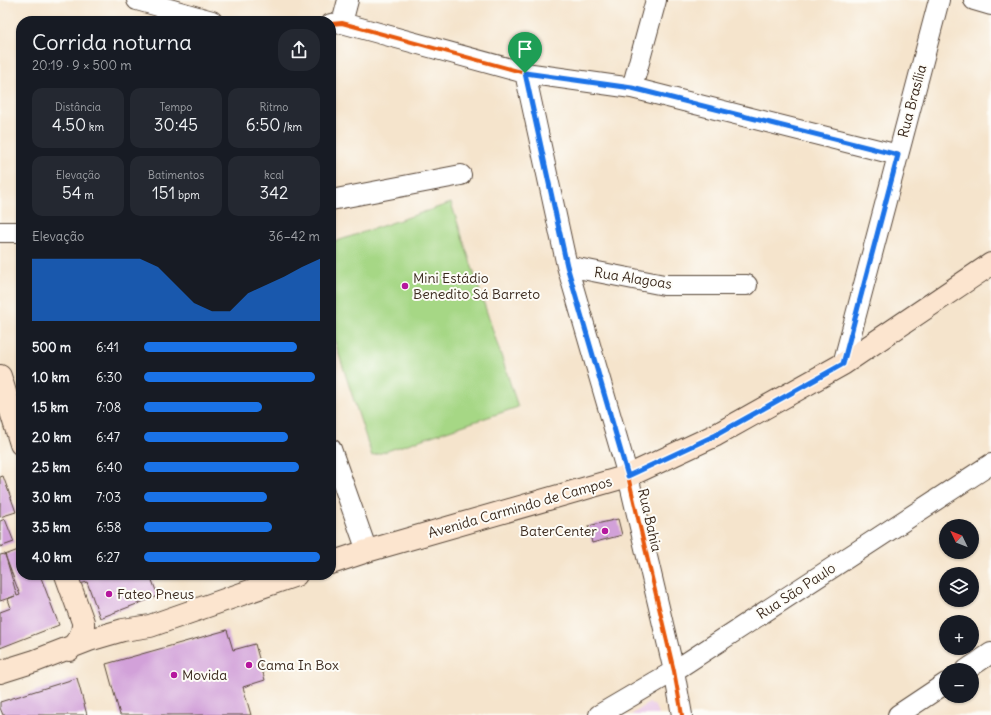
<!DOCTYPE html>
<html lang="pt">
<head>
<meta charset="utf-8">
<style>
	:root { --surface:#171b24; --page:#242831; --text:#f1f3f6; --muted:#9ea1a6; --accent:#1a73e8 }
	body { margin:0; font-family:Delius,sans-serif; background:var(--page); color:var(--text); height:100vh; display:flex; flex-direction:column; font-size:15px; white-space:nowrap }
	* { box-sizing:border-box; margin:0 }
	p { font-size:13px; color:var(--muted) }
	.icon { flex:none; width:22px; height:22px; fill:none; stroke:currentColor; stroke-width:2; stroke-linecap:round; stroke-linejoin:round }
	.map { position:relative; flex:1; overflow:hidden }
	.panel { position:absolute; left:16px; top:16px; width:320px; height:564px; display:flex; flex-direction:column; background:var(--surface); border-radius:16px; box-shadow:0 1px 3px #0004 }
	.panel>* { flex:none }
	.needle { width:26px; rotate:313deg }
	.fabs { position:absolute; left:939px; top:519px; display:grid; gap:8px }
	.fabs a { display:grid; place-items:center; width:40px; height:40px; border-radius:50%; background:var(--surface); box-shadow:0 1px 3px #0004; font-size:20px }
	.pin { position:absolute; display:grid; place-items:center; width:34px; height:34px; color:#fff; margin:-41px -17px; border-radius:50% 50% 50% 0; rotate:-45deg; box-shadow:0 0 4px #0007 }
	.pin .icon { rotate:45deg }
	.round { display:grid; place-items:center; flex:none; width:42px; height:42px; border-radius:16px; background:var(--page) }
	.overview { display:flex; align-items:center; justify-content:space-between; height:68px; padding:0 16px }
	h1 { font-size:22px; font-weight:600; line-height:30px }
	.stats { display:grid; grid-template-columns:repeat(3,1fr); gap:6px; height:68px; padding:4px 16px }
	.stats div { display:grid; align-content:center; border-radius:10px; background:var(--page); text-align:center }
	.stats b { font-size:17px; font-weight:600 }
	.stats small { font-size:11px; font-weight:400 }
	.stats p { font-size:11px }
	.chart { height:112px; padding:8px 16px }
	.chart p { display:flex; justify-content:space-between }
	.chart svg { width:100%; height:72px; margin-top:4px; fill:var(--accent); opacity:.7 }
	ul { padding:0 16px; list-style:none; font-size:13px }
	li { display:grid; grid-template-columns:64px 48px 1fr; align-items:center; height:30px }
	li i { height:10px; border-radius:5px; background:var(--accent) }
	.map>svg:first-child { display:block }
	.built { fill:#edd1e9 }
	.green { fill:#a6d785; stroke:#708052 }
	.building { fill:#d2a1d9 }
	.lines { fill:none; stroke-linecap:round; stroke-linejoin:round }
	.street-casing { stroke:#574638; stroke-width:22 }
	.secondary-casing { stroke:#574638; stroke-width:24 }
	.street { stroke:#fff; stroke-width:20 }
	.secondary { stroke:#fce5cf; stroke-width:22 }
	.cycleway-casing { stroke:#fdfcf7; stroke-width:6 }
	.cycleway { stroke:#e8590c; stroke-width:4 }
	.route-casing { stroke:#fff; stroke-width:8 }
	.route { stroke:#1a73e8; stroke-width:5 }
	.poi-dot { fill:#b5179e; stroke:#fdfcf7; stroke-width:1.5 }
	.labels { text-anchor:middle; stroke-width:4; stroke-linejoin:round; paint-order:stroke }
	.street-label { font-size:14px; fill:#3b2a1e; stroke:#fdfcf7 }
	.poi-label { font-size:14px; fill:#3b2a1e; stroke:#fdfcf7; text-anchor:start }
</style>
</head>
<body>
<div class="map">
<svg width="991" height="715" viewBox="0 0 991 715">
	<rect width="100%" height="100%" fill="#fdfcf7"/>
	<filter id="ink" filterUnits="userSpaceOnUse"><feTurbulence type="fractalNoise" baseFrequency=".025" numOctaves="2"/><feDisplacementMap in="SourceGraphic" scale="8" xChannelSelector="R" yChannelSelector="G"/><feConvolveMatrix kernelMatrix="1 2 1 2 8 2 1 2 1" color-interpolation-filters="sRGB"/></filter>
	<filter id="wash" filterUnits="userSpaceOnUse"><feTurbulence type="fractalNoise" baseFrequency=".012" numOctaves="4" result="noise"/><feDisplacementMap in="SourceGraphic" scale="16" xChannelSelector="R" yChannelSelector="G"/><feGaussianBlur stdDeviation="0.9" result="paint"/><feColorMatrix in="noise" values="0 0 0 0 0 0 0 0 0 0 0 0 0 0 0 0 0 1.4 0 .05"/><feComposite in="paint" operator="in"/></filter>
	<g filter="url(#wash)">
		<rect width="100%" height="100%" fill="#f5e4cc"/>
		<path class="built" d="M 649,703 L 655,706 L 658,715 L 631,715 Z"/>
		<path class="green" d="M 451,203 L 518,407 L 372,456 L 331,330 L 331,243 Z"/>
		<g id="blocks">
			<path class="building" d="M 3,476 L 16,512 L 0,517 L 0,477 Z
				M 5,519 L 14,542 L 0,547 L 0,521 Z
				M 618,519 L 622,535 L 592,543 L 588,526 Z
				M 21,549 L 21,575 L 40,575 L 59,625 L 0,648 L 0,612 L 11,608 L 8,599 L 15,596 L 0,601 L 0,555 L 5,554 L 17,596 L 20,595 L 5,555 Z
				M 73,575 L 150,575 L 158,596 L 100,618 L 87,582 L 76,585 Z
				M 227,630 L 233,650 L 255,644 L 265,680 L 243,687 L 251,715 L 120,715 L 106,664 Z
				M 77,678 L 87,715 L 3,715 L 0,708 L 0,702 Z"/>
		</g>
	</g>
	<g filter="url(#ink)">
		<use href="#blocks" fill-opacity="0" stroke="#574638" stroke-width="1"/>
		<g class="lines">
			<defs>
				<path id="street" d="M 137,0 L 212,21
					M 974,0 L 991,5
					M 342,23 L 348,0
					M 331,24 L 342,23 L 525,73 L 632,88 L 898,155
					M 525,73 L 567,266 L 628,476 L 674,671 L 682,715
					M 632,88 L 656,0
					M 331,200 L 461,175
					M 0,232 L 21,232
					M 567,266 L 664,285 L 747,285
					M 843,364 L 939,0
					M 331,449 L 367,551
					M 966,670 L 991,653
					M 599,715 L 674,671 L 991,464
					M 898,715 L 946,683"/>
				<path id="secondary" d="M 0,376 L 21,444
					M 331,563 L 367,551 L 628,476 L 716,435 L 843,364 L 991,264
					M 66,575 L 83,622 C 84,634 77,642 69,650
					M 0,672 L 35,661 L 89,640 L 123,630 L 150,626 L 296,575"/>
			</defs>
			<use href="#street" class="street-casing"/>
			<use href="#secondary" class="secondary-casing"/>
			<use href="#street" class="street"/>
			<use href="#secondary" class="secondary"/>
			<defs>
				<path id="cycleway" d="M 331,24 L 342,23 L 525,73 L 632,88 L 898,155
					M 525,73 L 567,266 L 628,476 L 674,671 L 682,715"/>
			</defs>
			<use href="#cycleway" class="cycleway-casing"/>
			<use href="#cycleway" class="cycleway"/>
		</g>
	</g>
	<g class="lines" filter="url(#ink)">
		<defs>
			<path id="route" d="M 525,73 L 632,88 L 898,155 L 843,364 L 716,435 L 628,476 L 567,266 Z"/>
		</defs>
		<use href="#route" class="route-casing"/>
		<use href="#route" class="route"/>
	</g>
	<g class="poi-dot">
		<circle cx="405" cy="286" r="4"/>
		<circle cx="605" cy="531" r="4"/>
		<circle cx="109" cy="594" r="4"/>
		<circle cx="249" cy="665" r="4"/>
		<circle cx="174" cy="675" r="4"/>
	</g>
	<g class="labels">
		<g class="street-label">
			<text transform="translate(912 101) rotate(-75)" y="5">Rua Brasília</text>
			<text transform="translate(633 278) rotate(9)" y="5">Rua Alagoas</text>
			<text transform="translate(520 507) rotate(-16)" y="5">Avenida Carmindo de Campos</text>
			<text transform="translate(650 520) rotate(77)" y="5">Rua Bahia</text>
			<text transform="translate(796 591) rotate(-33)" y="5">Rua São Paulo</text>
		</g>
		<g class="poi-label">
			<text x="413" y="283">Mini Estádio<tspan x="413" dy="16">Benedito Sá Barreto</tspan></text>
			<text x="597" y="536" text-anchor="end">BaterCenter</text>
			<text x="117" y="599">Fateo Pneus</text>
			<text x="257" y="670">Cama In Box</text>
			<text x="182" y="680">Movida</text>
		</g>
	</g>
</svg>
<div class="fabs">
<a><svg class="needle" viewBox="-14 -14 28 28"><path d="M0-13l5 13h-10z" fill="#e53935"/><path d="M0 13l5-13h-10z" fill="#9ea1a6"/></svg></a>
<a><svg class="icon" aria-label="layers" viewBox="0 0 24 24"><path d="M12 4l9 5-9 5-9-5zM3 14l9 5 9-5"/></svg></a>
<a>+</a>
<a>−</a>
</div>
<div class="pin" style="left:525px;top:73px;background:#1e9e55"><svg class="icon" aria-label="arrive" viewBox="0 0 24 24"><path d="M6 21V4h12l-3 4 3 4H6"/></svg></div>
<section class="panel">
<div class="overview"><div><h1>Corrida noturna</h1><p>20:19 · 9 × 500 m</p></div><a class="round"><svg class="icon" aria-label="share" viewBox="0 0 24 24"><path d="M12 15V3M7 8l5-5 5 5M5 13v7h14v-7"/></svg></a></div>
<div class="stats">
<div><p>Distância</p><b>4.50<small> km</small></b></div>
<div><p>Tempo</p><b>30:45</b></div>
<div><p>Ritmo</p><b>6:50<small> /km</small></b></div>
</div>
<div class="stats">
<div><p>Elevação</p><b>54<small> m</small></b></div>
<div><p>Batimentos</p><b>151<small> bpm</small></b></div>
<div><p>kcal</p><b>342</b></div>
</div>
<div class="chart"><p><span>Elevação</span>36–42 m</p>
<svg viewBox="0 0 160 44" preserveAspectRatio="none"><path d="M0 44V6L10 6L20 6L30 6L40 6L50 6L60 6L70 11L80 22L90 33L100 38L110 38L120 27L130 22L140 17L150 11L160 6V44z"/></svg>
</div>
<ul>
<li><b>500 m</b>6:41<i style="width:87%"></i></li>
<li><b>1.0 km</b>6:30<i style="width:97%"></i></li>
<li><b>1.5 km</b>7:08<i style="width:67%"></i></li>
<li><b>2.0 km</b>6:47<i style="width:82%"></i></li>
<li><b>2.5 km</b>6:40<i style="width:88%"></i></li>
<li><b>3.0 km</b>7:03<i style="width:70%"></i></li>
<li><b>3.5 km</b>6:58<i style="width:73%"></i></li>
<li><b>4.0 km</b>6:27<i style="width:100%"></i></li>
</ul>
</section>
</div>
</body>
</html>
